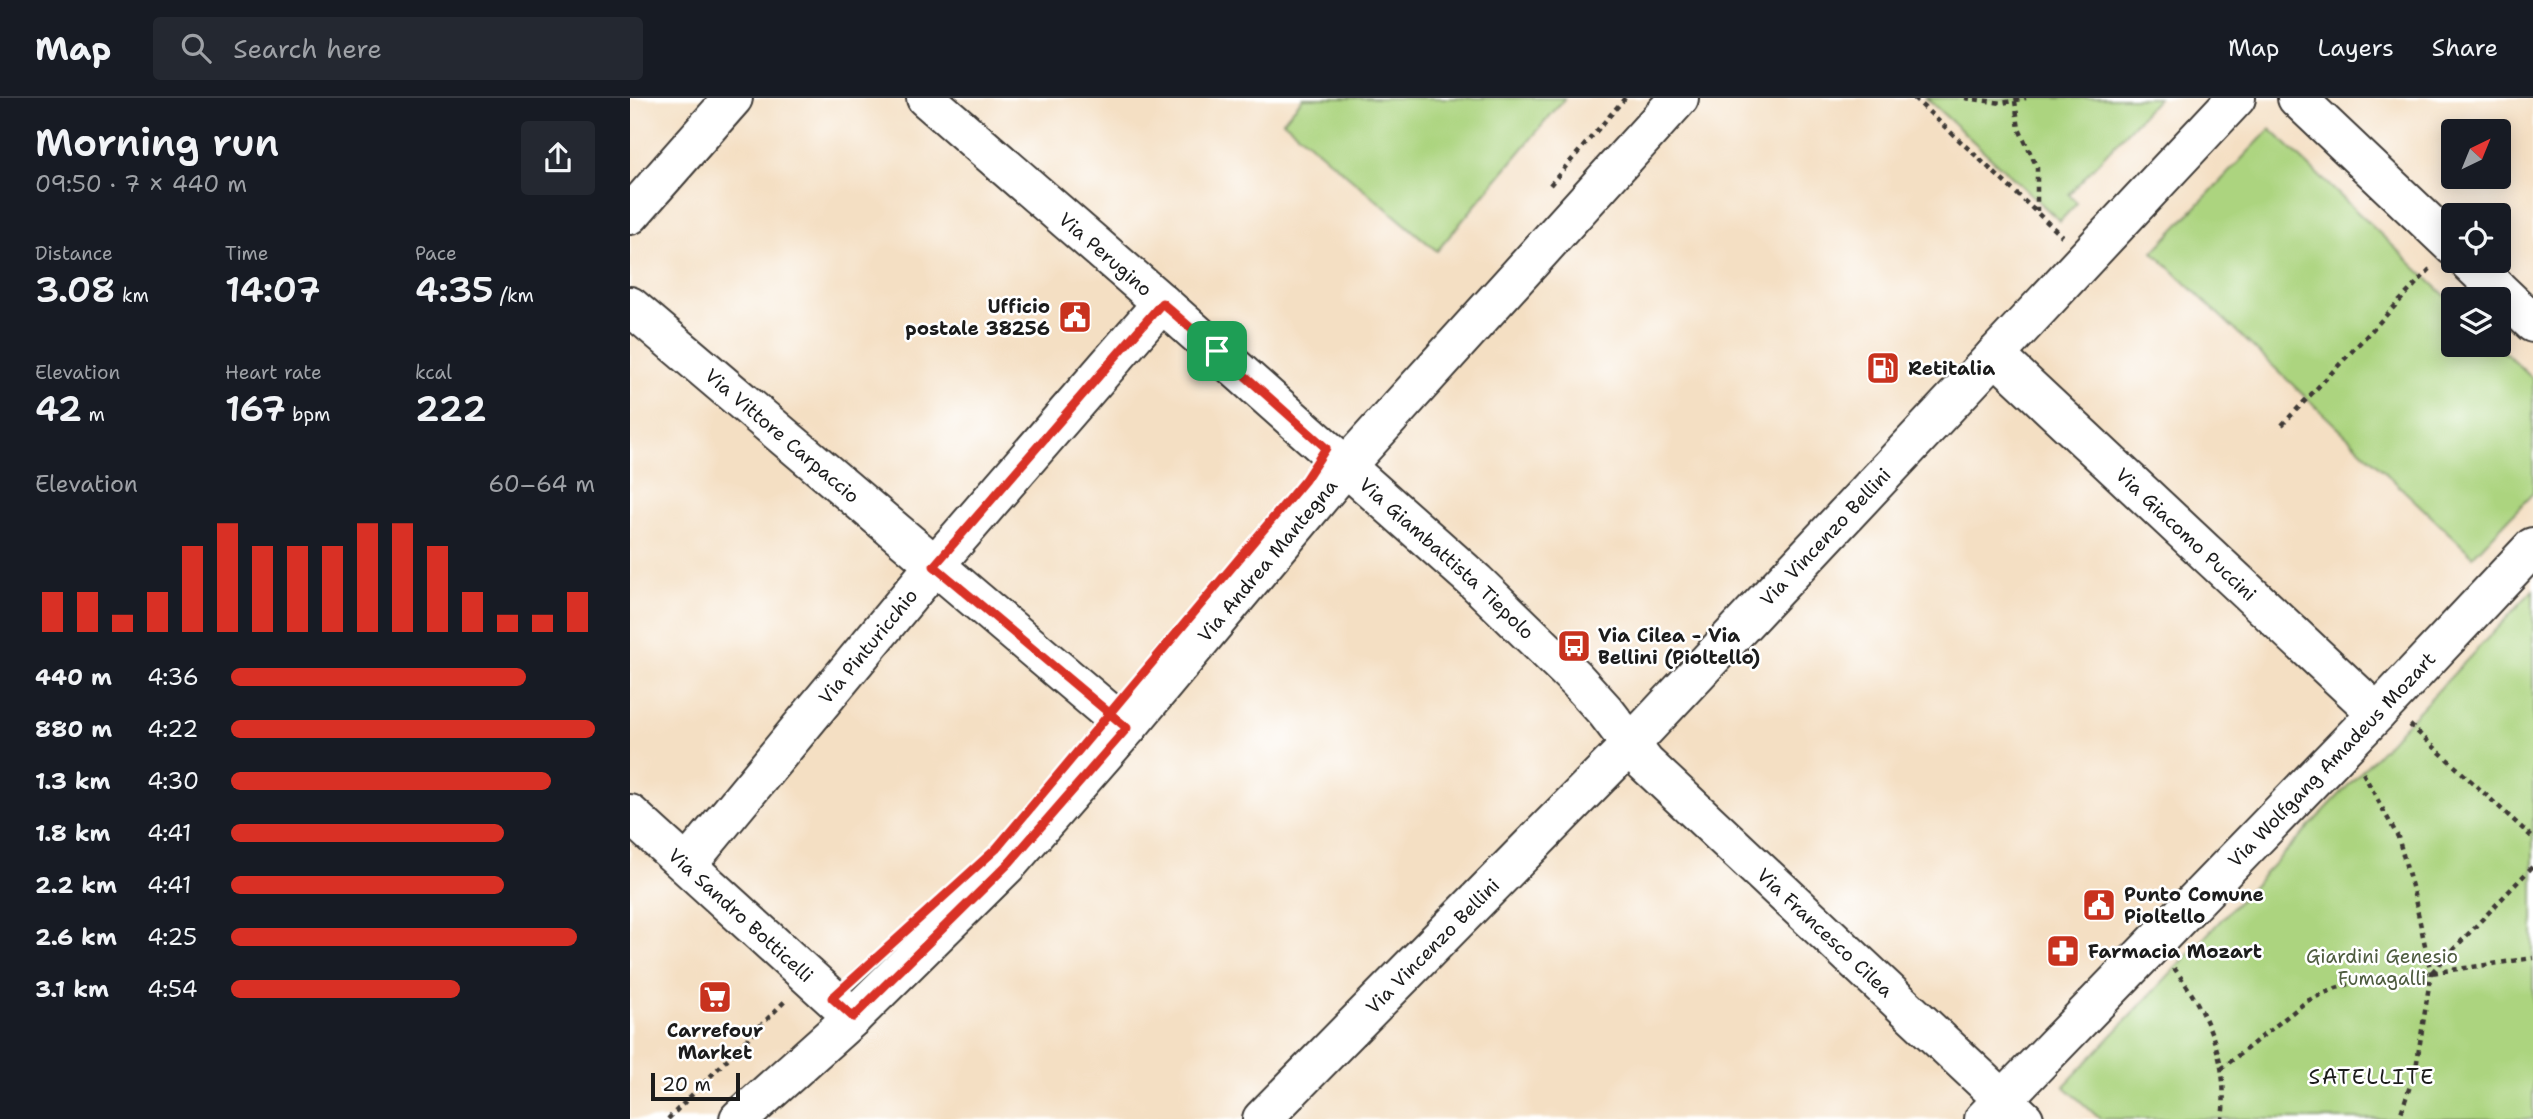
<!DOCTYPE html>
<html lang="en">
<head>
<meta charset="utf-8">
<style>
	:root { --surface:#171b24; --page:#242831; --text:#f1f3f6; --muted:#9ea1a6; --line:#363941; --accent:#d93025 }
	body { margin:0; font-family:"Shantell Sans",sans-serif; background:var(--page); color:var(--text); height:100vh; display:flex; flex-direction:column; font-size:26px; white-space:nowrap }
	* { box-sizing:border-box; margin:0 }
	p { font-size:23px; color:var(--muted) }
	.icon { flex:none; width:38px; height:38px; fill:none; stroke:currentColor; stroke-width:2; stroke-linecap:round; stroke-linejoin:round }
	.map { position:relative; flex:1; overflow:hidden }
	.details { display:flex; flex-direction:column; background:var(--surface); width:630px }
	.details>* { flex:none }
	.needle { width:46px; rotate:43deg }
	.controls { position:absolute; left:1811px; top:21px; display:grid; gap:14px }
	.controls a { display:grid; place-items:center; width:70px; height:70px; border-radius:7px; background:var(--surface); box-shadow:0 4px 18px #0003; font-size:35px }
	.scale { position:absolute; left:21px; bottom:18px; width:89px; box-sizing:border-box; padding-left:7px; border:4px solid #1c1c1c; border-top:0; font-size:19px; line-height:24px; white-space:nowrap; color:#1c1c1c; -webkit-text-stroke:5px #fff; paint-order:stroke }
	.pin { position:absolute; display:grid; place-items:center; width:60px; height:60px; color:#fff; margin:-30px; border-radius:14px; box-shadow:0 4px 10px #0006 }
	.round { display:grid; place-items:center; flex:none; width:74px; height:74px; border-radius:7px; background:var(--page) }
	.summary { display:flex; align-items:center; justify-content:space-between; height:119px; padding:0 35px }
	h1 { font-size:38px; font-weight:600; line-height:52px }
	.metrics { display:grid; grid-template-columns:repeat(3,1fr); gap:10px; height:119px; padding:7px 35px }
	.metrics div { display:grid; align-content:center }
	.metrics b { font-size:35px; font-weight:600 }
	.metrics small { font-size:19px; font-weight:400 }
	.metrics p { font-size:19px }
	.chart { height:196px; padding:14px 35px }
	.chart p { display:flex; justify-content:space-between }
	.chart svg { width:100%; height:126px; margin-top:7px; stroke:var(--accent); stroke-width:6 }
	ul { padding:0 35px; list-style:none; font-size:23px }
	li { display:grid; grid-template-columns:112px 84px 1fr; align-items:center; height:52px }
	li i { height:18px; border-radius:9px; background:var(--accent) }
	header { display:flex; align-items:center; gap:42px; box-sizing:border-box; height:98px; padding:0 35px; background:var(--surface); border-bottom:2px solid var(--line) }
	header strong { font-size:33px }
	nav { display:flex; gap:38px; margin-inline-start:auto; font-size:24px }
	.search { width:490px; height:63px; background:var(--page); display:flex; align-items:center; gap:18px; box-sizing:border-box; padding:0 24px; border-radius:7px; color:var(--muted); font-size:26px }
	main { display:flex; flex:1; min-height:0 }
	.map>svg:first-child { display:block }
	.green { fill:#acd47f; stroke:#64784e; stroke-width:2 }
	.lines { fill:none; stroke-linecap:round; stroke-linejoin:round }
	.minor-casing { stroke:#3c3935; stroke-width:42 }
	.path { stroke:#3c3935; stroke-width:4.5; stroke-dasharray:5 5; stroke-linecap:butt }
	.minor { stroke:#fff; stroke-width:38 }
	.route-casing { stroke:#fff; stroke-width:14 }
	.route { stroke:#d93025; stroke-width:9 }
	.labels { text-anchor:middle; stroke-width:5; stroke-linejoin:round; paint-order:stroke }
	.street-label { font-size:19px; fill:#1c1c1c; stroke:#fff }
	.poi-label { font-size:19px; font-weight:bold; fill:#1c1c1c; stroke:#fff; text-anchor:start }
	.park-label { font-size:19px; fill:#4e5c3f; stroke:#fff }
	.neighbourhood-label { font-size:21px; letter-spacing:2px; fill:#1c1c1c; stroke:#fff }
</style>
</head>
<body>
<header>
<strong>Map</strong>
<div class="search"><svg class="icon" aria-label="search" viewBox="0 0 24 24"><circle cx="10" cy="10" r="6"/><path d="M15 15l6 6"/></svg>Search here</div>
<nav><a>Map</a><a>Layers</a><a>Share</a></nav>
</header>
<main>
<section class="details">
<div class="summary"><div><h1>Morning run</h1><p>09:50 · 7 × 440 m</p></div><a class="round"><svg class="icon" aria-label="share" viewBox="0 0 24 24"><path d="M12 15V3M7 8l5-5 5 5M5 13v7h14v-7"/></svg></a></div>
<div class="metrics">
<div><p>Distance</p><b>3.08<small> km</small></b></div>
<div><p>Time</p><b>14:07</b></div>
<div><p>Pace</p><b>4:35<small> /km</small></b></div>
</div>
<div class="metrics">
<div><p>Elevation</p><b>42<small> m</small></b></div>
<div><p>Heart rate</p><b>167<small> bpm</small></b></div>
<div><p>kcal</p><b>222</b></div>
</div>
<div class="chart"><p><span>Elevation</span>60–64 m</p>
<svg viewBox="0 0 160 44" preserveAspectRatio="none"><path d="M5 44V30M15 44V30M25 44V38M35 44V30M45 44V14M55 44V6M65 44V14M75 44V14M85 44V14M95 44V6M105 44V6M115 44V14M125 44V30M135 44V38M145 44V38M155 44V30"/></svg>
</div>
<ul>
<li><b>440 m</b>4:36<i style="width:81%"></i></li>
<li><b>880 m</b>4:22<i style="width:100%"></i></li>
<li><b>1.3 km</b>4:30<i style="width:88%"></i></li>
<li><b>1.8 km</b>4:41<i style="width:75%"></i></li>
<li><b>2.2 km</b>4:41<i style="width:75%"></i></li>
<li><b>2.6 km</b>4:25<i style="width:95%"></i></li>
<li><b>3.1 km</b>4:54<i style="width:63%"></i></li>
</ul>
</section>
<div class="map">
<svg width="1903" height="1021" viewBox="0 0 1903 1021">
	<rect width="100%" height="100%" fill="#fff"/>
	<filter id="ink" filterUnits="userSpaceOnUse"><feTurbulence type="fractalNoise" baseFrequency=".0143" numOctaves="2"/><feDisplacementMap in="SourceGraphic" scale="14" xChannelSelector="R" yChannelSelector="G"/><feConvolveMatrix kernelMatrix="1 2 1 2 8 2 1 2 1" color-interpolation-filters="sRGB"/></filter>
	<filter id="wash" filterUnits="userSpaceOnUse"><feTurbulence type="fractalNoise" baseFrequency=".00686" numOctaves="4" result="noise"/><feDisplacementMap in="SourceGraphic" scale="28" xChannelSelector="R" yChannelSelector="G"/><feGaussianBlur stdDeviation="1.57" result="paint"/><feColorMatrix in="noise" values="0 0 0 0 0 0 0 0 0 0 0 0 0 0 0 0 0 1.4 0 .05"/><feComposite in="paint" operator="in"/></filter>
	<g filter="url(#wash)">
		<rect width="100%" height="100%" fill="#f4dfc3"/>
		<path class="green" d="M 673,0 L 935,0 L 807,153 L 653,23 Z
			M 1296,0 L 1528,0 L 1439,96 L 1447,105 L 1430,123 Z
			M 1640,31 L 1823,205 L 1824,247 L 1867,247 L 1903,281 L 1903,395 L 1843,458 L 1523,154 Z
			M 1903,492 L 1903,1021 L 1470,1021 L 1434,988 Z"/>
	</g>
	<g filter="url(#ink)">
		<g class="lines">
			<defs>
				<g id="minor">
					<path id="s1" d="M 296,0 L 532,205 L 846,484 L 947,582 L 976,614 L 1015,665 L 1394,1021"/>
					<path d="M 1667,0 L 1824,149"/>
					<path d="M 0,117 L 103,0"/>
					<path d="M 1838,163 L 1903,225"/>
					<path id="s2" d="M 0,208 L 497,630"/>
					<path id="s3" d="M 1365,257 L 1747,615"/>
					<path id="s4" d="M 0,716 L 223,919"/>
					<path id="s5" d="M 57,767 L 304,468 L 532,205"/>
					<path id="s6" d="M 109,1021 L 223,919 L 380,764 L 497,630 L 716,368 L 1049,0"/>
					<path id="s7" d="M 632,1021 L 1000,647 L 1606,0"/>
					<path id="s8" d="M 1354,1021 L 1747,615 L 1903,449"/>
				</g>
			</defs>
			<use href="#minor" class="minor-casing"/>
			<path class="path" d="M 1284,0 L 1432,138
				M 1335,0 L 1372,5 L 1396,0
				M 1385,3 L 1389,31 L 1407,69 L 1407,113
				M 920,87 L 995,0
				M 1652,327 L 1800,171
				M 1780,627 L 1903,740
				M 1733,675 L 1768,739 L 1783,792 L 1801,875 L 1786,970 L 1769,1021
				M 1544,870 C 1577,914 1600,964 1592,1021
				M 1802,874 L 1903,768
				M 1591,971 L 1677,903 L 1706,890 L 1736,881 L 1801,875 L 1903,860
				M 38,1021 L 157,901"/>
			<use href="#minor" class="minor"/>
		</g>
	</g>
	<g class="lines" filter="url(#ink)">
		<defs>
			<path id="route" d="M 587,253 L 532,205 L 304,468 C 368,522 433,576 497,630 L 380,764 L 223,919 L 202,900 L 366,751 L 675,382 L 696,350 L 587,253"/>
		</defs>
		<use href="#route" class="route-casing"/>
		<use href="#route" class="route"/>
	</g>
	<defs>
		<symbol id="civic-square" viewBox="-11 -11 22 22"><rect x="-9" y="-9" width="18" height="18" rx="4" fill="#c8321e" stroke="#fff"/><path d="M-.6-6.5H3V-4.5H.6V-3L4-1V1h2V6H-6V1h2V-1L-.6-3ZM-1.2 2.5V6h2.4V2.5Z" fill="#fff"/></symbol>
		<symbol id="fuel-square" viewBox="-11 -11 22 22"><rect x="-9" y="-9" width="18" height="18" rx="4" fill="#c8321e" stroke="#fff"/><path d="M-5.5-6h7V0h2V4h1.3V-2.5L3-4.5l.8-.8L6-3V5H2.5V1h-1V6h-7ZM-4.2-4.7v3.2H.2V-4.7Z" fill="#fff"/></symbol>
		<symbol id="bus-square" viewBox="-11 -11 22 22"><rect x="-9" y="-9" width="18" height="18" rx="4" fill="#c8321e" stroke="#fff"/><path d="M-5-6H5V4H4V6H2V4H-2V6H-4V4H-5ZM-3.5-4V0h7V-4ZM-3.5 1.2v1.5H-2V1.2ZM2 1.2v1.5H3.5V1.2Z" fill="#fff"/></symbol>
		<symbol id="pharmacy-square" viewBox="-11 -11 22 22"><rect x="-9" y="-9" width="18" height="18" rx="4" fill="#c8321e" stroke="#fff"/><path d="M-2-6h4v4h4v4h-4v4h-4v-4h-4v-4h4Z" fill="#fff"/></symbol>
		<symbol id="supermarket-square" viewBox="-11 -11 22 22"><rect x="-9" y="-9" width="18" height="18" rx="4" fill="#c8321e" stroke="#fff"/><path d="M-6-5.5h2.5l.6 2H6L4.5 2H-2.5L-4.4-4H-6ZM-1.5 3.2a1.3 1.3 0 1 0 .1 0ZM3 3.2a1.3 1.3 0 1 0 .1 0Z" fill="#fff"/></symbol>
	</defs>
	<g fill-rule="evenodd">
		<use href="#civic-square" x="426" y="200" width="38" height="38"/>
		<use href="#fuel-square" x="1234" y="251" width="38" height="38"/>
		<use href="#bus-square" x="925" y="529" width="38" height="38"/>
		<use href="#civic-square" x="1450" y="788" width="38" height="38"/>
		<use href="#pharmacy-square" x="1414" y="834" width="38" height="38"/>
		<use href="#supermarket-square" x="66" y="880" width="38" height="38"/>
	</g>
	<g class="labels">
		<g class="street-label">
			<text dy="7" stroke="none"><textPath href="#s1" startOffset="238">Via Perugino</textPath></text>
			<text dy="7" stroke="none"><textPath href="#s2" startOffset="200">Via Vittore Carpaccio</textPath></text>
			<text dy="7" stroke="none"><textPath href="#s3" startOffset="262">Via Giacomo Puccini</textPath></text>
			<text dy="7" stroke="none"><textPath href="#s7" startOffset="810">Via Vincenzo Bellini</textPath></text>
			<text dy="7" stroke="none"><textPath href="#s1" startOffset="695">Via Giambattista Tiepolo</textPath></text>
			<text dy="7" stroke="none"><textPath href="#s6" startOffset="770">Via Andrea Mantegna</textPath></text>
			<text dy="7" stroke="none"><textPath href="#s5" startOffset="284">Via Pinturicchio</textPath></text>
			<text dy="7" stroke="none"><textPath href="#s8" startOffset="500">Via Wolfgang Amadeus Mozart</textPath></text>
			<text dy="7" stroke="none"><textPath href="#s4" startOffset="150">Via Sandro Botticelli</textPath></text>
			<text dy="7" stroke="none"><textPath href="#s1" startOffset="1228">Via Francesco Cilea</textPath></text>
			<text dy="7" stroke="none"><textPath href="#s7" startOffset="243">Via Vincenzo Bellini</textPath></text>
		</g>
		<g class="poi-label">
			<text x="420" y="215" text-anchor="end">Ufficio<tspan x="420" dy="22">postale 38256</tspan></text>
			<text x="1278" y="277">Retitalia</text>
			<text x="968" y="544">Via Cilea - Via<tspan x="968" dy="22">Bellini (Pioltello)</tspan></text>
			<text x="1494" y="803">Punto Comune<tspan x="1494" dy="22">Pioltello</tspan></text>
			<text x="1458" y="860">Farmacia Mozart</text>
			<text x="85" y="939" text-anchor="middle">Carrefour<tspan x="85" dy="22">Market</tspan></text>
		</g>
		<g class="park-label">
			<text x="1752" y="865">Giardini Genesio<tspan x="1752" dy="22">Fumagalli</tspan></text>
		</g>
		<g class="neighbourhood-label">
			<text x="1742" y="986">SATELLITE</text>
		</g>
	</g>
</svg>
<div class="controls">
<a><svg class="needle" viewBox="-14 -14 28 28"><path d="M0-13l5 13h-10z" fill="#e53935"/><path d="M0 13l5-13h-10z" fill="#9ea1a6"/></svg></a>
<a><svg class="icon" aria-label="locate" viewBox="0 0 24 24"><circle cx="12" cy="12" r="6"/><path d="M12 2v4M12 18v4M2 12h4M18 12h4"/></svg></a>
<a><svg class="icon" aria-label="layers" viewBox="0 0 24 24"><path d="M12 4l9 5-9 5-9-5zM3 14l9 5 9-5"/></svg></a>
</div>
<div class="scale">20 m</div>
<div class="pin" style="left:587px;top:253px;background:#1e9e55"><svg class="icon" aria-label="arrive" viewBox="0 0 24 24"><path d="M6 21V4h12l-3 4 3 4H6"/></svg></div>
</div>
</main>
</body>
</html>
